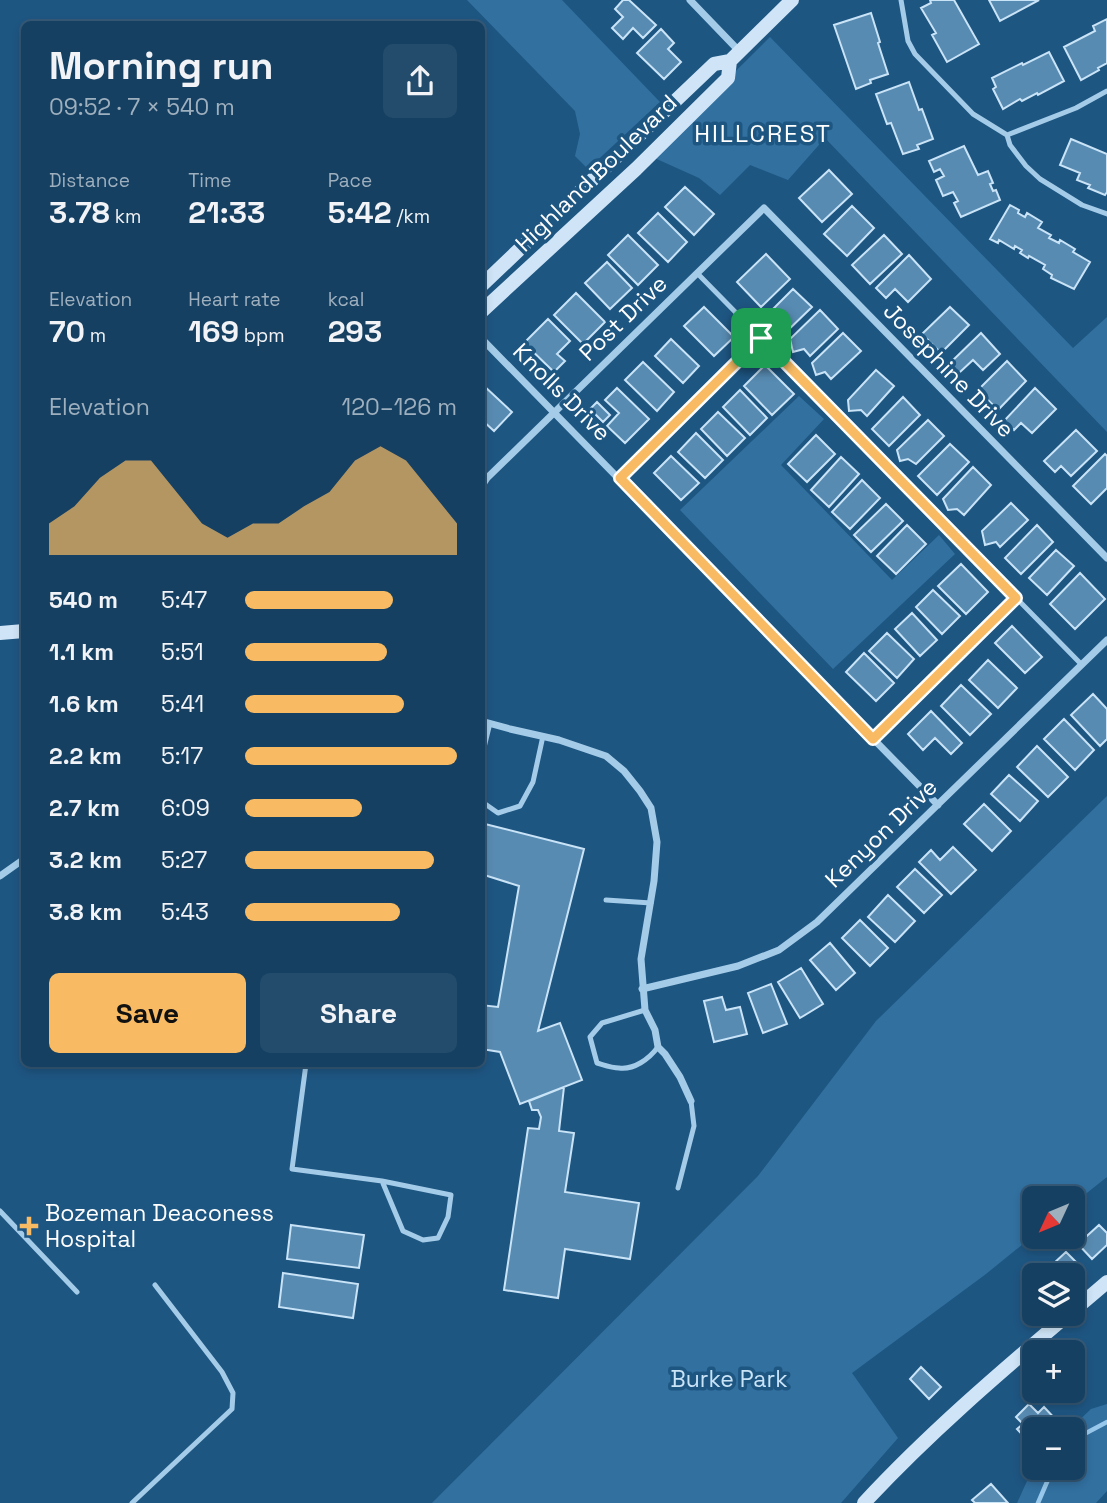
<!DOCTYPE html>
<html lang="en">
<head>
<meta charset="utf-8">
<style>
	:root { --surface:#164062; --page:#234b6b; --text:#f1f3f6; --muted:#9eafbe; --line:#355977; --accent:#f8bb64 }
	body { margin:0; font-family:"Space Grotesk",sans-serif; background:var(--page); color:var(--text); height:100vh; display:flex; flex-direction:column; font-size:26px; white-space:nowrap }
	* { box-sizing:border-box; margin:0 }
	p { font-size:23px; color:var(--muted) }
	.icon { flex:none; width:38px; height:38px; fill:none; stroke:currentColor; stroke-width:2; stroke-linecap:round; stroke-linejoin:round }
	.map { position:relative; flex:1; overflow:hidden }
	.details { position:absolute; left:21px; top:21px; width:464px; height:1046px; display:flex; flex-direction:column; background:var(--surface); border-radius:10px; box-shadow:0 4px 10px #0003,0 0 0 2px var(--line) }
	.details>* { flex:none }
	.needle { width:46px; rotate:226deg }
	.fabs { position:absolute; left:1022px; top:1186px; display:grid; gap:14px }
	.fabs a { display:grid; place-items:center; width:63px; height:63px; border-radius:10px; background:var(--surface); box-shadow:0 4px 10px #0003,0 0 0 2px var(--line); font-size:35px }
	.pin { position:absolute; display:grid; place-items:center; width:60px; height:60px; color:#fff; margin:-30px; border-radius:14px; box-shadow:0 4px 10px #0006 }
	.round { display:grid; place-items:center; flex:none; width:74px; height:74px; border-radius:10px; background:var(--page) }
	.headline { display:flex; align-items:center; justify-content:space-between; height:119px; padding:0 28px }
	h1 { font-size:38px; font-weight:600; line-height:52px }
	.metrics { display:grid; grid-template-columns:repeat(3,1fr); gap:10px; height:119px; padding:7px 28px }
	.metrics div { display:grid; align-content:center }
	.metrics b { font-size:30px; font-weight:600 }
	.metrics small { font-size:19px; font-weight:400 }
	.metrics p { font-size:19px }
	.chart { height:196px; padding:14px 28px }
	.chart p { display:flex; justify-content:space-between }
	.chart svg { width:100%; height:126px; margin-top:7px; fill:var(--accent); opacity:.7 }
	.action { display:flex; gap:14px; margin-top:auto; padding:14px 28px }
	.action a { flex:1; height:80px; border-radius:10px; background:var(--accent); color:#111; font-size:28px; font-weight:600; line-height:80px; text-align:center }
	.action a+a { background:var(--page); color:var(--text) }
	ul { padding:0 28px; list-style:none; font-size:23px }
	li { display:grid; grid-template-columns:112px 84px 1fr; align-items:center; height:52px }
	li i { height:18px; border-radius:9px; background:var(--accent) }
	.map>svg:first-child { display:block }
	.green { fill:#3270a0 }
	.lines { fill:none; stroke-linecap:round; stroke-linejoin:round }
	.stream { stroke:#98c8eb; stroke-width:4.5 }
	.building { fill:#588bb2; stroke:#c9e3f7; stroke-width:2 }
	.lane { stroke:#a4cce9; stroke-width:5 }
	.street { stroke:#a4cce9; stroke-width:7 }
	.secondary { stroke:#cfe5f7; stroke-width:14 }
	.route-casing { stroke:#fff; stroke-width:14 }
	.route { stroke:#f8bb64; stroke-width:9 }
	.poi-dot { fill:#f8bb64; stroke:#1e5682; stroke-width:2.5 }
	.labels { text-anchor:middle; stroke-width:7; stroke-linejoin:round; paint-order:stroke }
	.street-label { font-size:23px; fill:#fff; stroke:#1e5682 }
	.poi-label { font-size:23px; fill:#fff; stroke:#1e5682; text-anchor:start }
	.park-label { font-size:23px; fill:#c9e3f7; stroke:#1e5682 }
	.neighbourhood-label { font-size:24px; letter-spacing:2px; fill:#fff; stroke:#1e5682 }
</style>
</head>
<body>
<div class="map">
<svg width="1107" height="1503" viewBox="0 0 1107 1503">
	<rect width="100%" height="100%" fill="#1e5682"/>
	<path class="green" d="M 467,0 L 562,0 L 660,102 L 588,169 L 575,156 L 580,134 L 575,111 Z
		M 770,37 L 1073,348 L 1107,317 L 1107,432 L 825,138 L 788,180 L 750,165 L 720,195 L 699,178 L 650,156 Z
		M 799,396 L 824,419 L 781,465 L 892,580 L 939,535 L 955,554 L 833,669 L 680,510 Z
		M 1107,796 L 1107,1177 L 1073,1204 L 1073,1199 L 1034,1199 L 1034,1235 L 986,1274 L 852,1373 L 898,1438 L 841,1503 L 432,1503 L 758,1176 L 876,1021 Z
		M 1107,1404 L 1107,1491 L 1096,1503 L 1017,1503 L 1034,1466 L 1034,1468 L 1073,1468 L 1073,1430 L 1069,1430 L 1091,1409 Z"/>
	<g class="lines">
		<path class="stream" d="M 1073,1440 L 1107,1422
			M 1038,1503 L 1053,1468"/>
	</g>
	<path class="building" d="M 623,0 L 629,0 L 656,25 L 643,38 L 633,28 L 623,39 L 612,28 L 623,17 L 615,9 Z
		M 930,0 L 954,0 L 979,44 L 947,62 L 932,35 L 936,33 L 921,8 L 931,3 Z
		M 989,0 L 1039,0 L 1000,21 Z
		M 871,13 L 880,42 L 878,43 L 888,74 L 870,80 L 871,83 L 856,89 L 834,25 Z
		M 1107,19 L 1107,63 L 1098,68 L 1099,70 L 1081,80 L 1064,47 L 1095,31 L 1093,26 Z
		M 661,29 L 674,43 L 668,49 L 681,62 L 664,79 L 637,53 Z
		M 1049,52 L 1064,81 L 1038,95 L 1037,93 L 1022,101 L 1020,99 L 1003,109 L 993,89 L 996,87 L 992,78 L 1022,63 L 1023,65 Z
		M 909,82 L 919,110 L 922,109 L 933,139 L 917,145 L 919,149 L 903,154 L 891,123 L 887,124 L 876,94 Z
		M 1071,139 L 1107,154 L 1107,192 L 1105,195 L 1088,188 L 1090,185 L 1077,180 L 1080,173 L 1060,165 Z
		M 964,146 L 978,175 L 988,171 L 993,183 L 990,184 L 993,191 L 996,190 L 1000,200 L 961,217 L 954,203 L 958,201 L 953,192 L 943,196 L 936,180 L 944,176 L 940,169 L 934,172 L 929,161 Z
		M 829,170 L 852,194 L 822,222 L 799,198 Z
		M 685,187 L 714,214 L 694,235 L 665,207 Z
		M 1010,205 L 1019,210 L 1018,213 L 1025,217 L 1027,213 L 1042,222 L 1038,228 L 1051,235 L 1049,238 L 1059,243 L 1060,240 L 1075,249 L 1073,252 L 1090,262 L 1074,289 L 1051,278 L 1052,275 L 1043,269 L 1045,265 L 1029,256 L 1028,258 L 1020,253 L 1022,250 L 1015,246 L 1014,249 L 999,240 L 998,243 L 990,239 Z
		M 852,206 L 874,228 L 847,256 L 824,234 Z
		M 658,213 L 687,242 L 668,262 L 638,233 Z
		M 628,235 L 658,265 L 638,285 L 608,255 Z
		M 884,235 L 902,254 L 870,284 L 852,265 Z
		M 766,254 L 790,279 L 761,307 L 737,282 Z
		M 909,255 L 931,279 L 908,302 L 895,289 L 886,298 L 876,288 Z
		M 607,262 L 632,288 L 610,309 L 585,283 Z
		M 793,289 L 812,307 L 783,335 L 774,326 L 768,328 L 765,317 Z
		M 576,293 L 605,322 L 583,344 L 554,315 Z
		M 704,307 L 734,337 L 714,356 L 684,326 Z
		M 950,307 L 969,325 L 941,353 L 922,334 Z
		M 820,310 L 838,329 L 810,356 L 804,349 L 793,352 L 790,339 Z
		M 548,319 L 570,341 L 557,354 L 565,361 L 554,372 L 524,343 Z
		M 843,333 L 861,351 L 831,379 L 825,372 L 816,375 L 812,363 Z
		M 981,333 L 1000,354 L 983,370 L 973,360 L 959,373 L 949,364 Z
		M 671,339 L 699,366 L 683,383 L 655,356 Z
		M 1007,361 L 1026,381 L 998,410 L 978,390 Z
		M 643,362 L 674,392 L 657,411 L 625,380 Z
		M 765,365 L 794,394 L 772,415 L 744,386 Z
		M 876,370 L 894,386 L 867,416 L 861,410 L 849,411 L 848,400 Z
		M 483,385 L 512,412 L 494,431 L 481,419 L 481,387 Z
		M 617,388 L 649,419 L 625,443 L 607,426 L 619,413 L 605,400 Z
		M 1035,388 L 1056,409 L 1032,433 L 1021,423 L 1014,430 L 1004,421 Z
		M 740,390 L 767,418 L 750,435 L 723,407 Z
		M 903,397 L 920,415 L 889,446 L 872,429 Z
		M 597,402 L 610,415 L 603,422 L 590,409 Z
		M 718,412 L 745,438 L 727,456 L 701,429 Z
		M 928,420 L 944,436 L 916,464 L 908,459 L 900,461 L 897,450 Z
		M 1076,430 L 1097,451 L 1071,476 L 1061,466 L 1055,472 L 1044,461 Z
		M 696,433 L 723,460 L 705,478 L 678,452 Z
		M 816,435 L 835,454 L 807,482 L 788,464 Z
		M 950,444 L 969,462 L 937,495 L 918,476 Z
		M 1105,454 L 1107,456 L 1107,488 L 1091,504 L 1073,486 Z
		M 671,456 L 699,483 L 681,500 L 654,473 Z
		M 841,457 L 859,474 L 829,507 L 811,490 Z
		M 973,467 L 991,485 L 964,515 L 957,509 L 948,510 L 943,499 Z
		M 862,480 L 880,498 L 850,529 L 832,512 Z
		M 1011,503 L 1028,520 L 1000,547 L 996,542 L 985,545 L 982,531 Z
		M 886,504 L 903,521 L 871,552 L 854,535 Z
		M 907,525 L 926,544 L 896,574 L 877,556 Z
		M 1037,525 L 1053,542 L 1021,574 L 1005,558 Z
		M 1056,550 L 1074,566 L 1047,595 L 1029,578 Z
		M 961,564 L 988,592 L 966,614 L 938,586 Z
		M 1080,573 L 1105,599 L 1075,629 L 1050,604 Z
		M 933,590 L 960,616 L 942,634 L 916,607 Z
		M 912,613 L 937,640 L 920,656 L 895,629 Z
		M 1012,626 L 1042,657 L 1025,673 L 995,643 Z
		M 887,633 L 914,659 L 897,678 L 869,651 Z
		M 864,653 L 894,683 L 876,701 L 846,672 Z
		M 988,660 L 1017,688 L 998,708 L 969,680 Z
		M 961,685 L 991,714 L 970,735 L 941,706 Z
		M 1093,694 L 1107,709 L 1107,739 L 1100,746 L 1071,715 Z
		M 931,711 L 962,743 L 951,754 L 935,738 L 923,750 L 908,734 Z
		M 1064,719 L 1094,750 L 1075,770 L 1044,739 Z
		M 1037,746 L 1068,777 L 1048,797 L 1017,767 Z
		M 1009,775 L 1038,801 L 1020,821 L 991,794 Z
		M 984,804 L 1011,831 L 992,851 L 964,824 Z
		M 481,823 L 584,849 L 538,1031 L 560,1023 L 582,1080 L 520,1104 L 500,1052 L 481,1049 L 481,1005 L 498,1007 L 519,886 L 481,874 Z
		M 953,847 L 976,870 L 951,894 L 919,862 L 931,850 L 940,860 Z
		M 915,869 L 942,895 L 924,913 L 897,887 Z
		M 888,895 L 915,921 L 895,942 L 868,917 Z
		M 860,920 L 888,948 L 870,966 L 842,938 Z
		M 830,943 L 855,973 L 836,990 L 810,960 Z
		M 801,968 L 823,1004 L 800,1018 L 778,982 Z
		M 771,984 L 787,1024 L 763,1033 L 748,993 Z
		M 722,997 L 726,1010 L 740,1007 L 747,1034 L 714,1042 L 704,1001 Z
		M 564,1087 L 559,1131 L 574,1133 L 565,1192 L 639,1203 L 630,1259 L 565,1249 L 558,1298 L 504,1290 L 528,1128 L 539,1129 L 541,1117 L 538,1110 L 532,1110 L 529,1101 Z
		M 291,1225 L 364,1235 L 359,1268 L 287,1259 Z
		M 1099,1225 L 1107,1233 L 1107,1245 L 1092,1259 L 1078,1244 Z
		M 1066,1252 L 1084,1270 L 1073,1281 L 1073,1276 L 1064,1276 L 1053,1264 Z
		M 283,1273 L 358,1284 L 353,1318 L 279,1307 Z
		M 921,1367 L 941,1387 L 929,1399 L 910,1379 Z
		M 1029,1404 L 1038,1413 L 1044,1407 L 1058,1422 L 1049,1430 L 1034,1430 L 1034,1444 L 1033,1446 L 1017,1429 L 1023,1424 L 1016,1417 Z
		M 991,1484 L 1008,1503 L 975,1503 L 972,1500 Z"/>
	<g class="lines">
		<path class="lane" d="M 901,0 L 908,41 L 915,54 L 973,114 L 1007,135 L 1010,145 L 1026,166 L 1040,179 L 1082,205 L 1107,214
			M 1007,135 L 1076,108 L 1107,91
			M 697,273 L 1082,665
			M 620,478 L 761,338
			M 873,739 L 1016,598
			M 481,760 L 490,723
			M 481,801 L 498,813 L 520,806 L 533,782 L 543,736
			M 606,900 L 651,903
			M 645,1010 L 602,1023 L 590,1037 L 597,1063 C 604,1065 612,1068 619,1068 C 634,1070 649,1059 658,1047
			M 306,1064 L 292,1169 L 382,1181 L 451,1195 L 448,1217 L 438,1238 L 423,1240 L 403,1231 L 382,1181
			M 678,1188 L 694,1126 L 691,1101
			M 0,1211 L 77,1292
			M 132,1503 L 232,1409 L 233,1393 L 222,1372 L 155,1285"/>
		<path class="street" d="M 690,0 L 740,52
			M 481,338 L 938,805
			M 481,487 L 487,478 L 764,208 L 1107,558
			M 481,721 L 510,729 L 559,740 L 606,756 L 624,771 L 640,791 L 651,808 L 657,842 L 654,881 L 641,959 L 645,1010 L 655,1030 L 658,1047 L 665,1054 L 680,1077 L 691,1101
			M 0,876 L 24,859
			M 642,989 L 738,966 L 779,950 L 817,922 L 1107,640"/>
		<path class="secondary" d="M 481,286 L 714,64 L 730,61 L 792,0
			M 481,312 L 636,169 L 728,78 L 730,61
			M 0,633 L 24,631
			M 1073,1311 L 1107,1282
			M 864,1503 C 927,1435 998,1374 1069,1314"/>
	</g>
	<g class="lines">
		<defs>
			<path id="route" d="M 761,338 L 1016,598 L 873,739 L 620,478 Z"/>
		</defs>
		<use href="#route" class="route-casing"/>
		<use href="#route" class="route"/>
	</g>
	<path class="poi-dot" d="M25.5 1215.5h7v7h7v7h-7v7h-7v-7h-7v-7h7z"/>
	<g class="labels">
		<g class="street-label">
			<text transform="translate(596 173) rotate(-44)" y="8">Highland Boulevard</text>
			<text transform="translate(623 318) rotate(-44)" y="8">Post Drive</text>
			<text transform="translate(949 370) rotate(46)" y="8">Josephine Drive</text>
			<text transform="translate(562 392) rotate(45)" y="8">Knolls Drive</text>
			<text transform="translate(881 833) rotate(-44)" y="8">Kenyon Drive</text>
		</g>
		<g class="poi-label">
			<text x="45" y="1221">Bozeman Deaconess<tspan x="45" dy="26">Hospital</tspan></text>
		</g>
		<g class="park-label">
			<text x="729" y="1387">Burke Park</text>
		</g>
		<g class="neighbourhood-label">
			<text x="763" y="142">HILLCREST</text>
		</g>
	</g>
</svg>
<div class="fabs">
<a><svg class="needle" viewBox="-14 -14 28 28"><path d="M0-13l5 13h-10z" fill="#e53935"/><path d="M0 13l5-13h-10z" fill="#9eafbe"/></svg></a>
<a><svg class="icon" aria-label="layers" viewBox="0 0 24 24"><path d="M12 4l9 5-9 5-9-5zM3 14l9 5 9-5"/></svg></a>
<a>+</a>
<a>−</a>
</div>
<div class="pin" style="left:761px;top:338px;background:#1e9e55"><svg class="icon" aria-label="arrive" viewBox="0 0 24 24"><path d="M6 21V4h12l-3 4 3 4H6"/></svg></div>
<section class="details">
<div class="headline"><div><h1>Morning run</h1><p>09:52 · 7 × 540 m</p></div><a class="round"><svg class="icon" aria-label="share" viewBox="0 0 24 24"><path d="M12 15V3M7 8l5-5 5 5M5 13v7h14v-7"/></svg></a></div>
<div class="metrics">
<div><p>Distance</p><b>3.78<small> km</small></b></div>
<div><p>Time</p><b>21:33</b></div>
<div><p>Pace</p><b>5:42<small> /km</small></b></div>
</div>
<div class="metrics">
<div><p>Elevation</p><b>70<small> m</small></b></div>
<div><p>Heart rate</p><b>169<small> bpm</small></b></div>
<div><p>kcal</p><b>293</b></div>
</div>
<div class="chart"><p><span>Elevation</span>120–126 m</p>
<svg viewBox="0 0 160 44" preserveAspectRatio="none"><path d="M0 44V33L10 27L20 17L30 11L40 11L50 22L60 33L70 38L80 33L90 33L100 27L110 22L120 11L130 6L140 11L150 22L160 33V44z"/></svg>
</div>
<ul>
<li><b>540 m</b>5:47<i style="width:70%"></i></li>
<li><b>1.1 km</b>5:51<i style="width:67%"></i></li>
<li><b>1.6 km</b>5:41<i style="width:75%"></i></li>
<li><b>2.2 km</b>5:17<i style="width:100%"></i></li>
<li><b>2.7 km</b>6:09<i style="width:55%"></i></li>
<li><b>3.2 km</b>5:27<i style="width:89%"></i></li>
<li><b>3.8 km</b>5:43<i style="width:73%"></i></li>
</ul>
<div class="action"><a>Save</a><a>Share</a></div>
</section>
</div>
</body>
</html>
